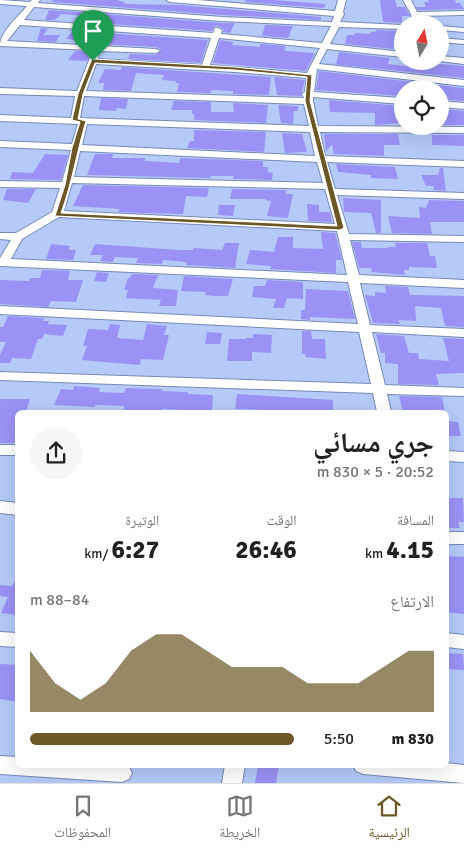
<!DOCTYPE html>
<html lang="ar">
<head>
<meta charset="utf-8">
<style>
	:root { --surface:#fff; --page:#f6f6f6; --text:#222; --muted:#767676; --line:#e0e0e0; --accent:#6c5726 }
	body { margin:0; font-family:Signika,"Noto Naskh Arabic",sans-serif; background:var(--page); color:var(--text); direction:rtl; height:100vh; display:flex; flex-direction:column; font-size:19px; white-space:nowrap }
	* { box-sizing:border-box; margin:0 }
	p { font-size:16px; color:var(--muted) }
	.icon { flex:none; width:28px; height:28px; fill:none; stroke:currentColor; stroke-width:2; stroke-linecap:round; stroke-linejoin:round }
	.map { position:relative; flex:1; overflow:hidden; direction:ltr }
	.details { position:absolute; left:15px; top:410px; width:434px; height:358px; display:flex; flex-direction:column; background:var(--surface); border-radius:8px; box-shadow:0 5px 20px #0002; direction:rtl }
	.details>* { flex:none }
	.needle { width:32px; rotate:10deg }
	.buttons { position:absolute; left:394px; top:15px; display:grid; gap:10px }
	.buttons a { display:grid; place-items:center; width:55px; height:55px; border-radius:50%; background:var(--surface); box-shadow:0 5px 20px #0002; font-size:25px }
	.pin { position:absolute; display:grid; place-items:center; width:42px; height:42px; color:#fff; margin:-51px -21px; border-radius:50% 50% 50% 0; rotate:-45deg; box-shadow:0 0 5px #0007 }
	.pin .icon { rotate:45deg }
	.round { display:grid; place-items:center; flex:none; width:52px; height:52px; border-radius:26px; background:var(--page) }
	.overview { display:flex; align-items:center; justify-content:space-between; height:85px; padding:0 15px }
	h1 { font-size:28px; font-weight:700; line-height:38px }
	.metrics { display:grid; grid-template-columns:repeat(3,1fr); gap:8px; height:85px; padding:5px 15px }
	.metrics div { display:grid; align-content:center }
	.metrics b { font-size:25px; font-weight:700 }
	.metrics small { font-size:14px; font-weight:400 }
	.metrics p { font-size:14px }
	.chart { height:140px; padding:10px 15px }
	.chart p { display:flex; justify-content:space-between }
	.chart svg { width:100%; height:90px; margin-top:5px; fill:var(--accent); opacity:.7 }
	ul { padding:0 15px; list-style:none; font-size:16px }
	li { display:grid; grid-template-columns:80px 60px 1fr; align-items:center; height:38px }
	li i { height:12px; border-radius:6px; background:var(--accent) }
	.tab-bar { display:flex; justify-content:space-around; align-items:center; height:70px; border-top:1px solid var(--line); background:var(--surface); font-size:14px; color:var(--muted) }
	.tab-bar a { display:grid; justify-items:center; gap:2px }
	.tab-bar .current { color:var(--accent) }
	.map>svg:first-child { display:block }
	.building { fill:#9a92f5 }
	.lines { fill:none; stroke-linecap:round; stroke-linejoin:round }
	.minor-casing { stroke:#768ab6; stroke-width:2 }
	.minor { fill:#fff; fill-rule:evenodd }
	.route { fill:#6c5726; stroke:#fff; fill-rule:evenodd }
</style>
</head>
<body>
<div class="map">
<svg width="464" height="783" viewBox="0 0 464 783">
	<rect width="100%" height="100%" fill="#b5caf9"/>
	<path class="building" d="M 53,0 L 119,0 L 118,1 L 125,2 L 124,4 L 179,5 L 321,17 L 321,20 L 222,15 L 52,2 Z
		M 246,0 L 272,0 L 326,4 L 324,8 L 245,2 Z
		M 380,0 L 395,0 L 397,7 L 405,7 L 410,16 L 402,16 L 402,23 L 383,22 Z
		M 428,0 L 455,0 L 456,3 L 460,3 L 464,9 L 418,10 L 416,7 L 426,7 L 424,2 L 429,2 Z
		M 49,10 L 222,23 L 235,23 L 230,33 L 223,32 L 224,29 L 218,26 L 214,26 L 212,31 L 81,22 L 86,16 L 61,14 L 55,20 L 45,20 Z
		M 265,25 L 293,26 L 288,38 L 262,36 Z
		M 41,28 L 48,29 L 43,35 L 60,35 L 56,42 L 37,41 Z
		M 376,30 L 402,31 L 402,42 L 394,43 L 393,49 L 345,44 L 347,35 L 354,35 L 355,33 L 370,34 L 371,32 L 375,32 Z
		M 73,31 L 208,40 L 201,63 L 128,59 L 130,54 L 156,55 L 162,50 L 156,47 L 81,43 L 83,41 L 66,39 Z
		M 220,40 L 233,42 L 232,45 L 260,47 L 260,44 L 285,46 L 284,49 L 286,51 L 315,53 L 306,71 L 213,63 Z
		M 75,51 L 90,52 L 87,61 L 68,60 Z
		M 339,52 L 390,58 L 388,64 L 415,67 L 417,62 L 464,66 L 464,78 L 323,63 L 336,64 Z
		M 122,67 L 271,77 L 269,95 L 233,94 L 233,91 L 211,90 L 211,93 L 177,92 L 179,83 L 175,83 L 176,81 L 162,80 L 164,75 L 136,73 L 131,91 L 103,90 L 104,83 L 98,83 L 105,69 L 121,70 Z
		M 319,71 L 464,88 L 464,101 L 440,99 L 440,89 L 402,89 L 402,96 L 316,90 Z
		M 274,77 L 305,80 L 301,96 L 277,95 Z
		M 101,98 L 128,99 L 126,109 L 117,108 L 116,111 L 99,110 Z
		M 329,100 L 402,106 L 402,123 L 375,125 L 375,113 L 330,112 Z
		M 174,101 L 211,102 L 211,112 L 234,112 L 233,103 L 268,105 L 266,123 L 194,120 L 194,114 L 192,114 L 192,110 L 171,110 Z
		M 278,105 L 298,106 L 298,111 L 294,111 L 293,124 L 281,123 Z
		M 440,109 L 464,111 L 464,125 L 440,125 Z
		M 194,130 L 266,132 L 264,152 L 187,148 L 190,141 L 194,141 Z
		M 282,133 L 302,134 L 307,152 L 285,153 Z
		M 324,134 L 398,134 L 400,145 L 384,145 L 384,156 L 334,154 L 332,144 L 326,152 Z
		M 432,135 L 464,135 L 464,146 L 432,145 Z
		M 45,154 L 68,155 L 61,180 L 10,179 L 12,172 L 33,173 Z
		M 95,154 L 113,154 L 112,158 L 145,158 L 145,161 L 179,163 L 180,158 L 263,161 L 263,167 L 268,167 L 268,172 L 273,173 L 272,180 L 233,179 L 234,176 L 211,176 L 210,178 L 87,175 Z
		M 336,164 L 395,167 L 398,179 L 371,178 L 371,175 L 338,172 Z
		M 440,168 L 443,168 L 446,191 L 433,190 L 434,186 L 426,186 L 421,175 L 438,175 Z
		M 83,185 L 209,188 L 207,197 L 186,196 L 183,214 L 142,213 L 118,212 L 120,209 L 73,206 Z
		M 7,189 L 36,189 L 28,203 L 3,200 Z
		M 232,189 L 286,190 L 286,194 L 293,194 L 288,218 L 267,216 L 271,201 L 265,200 L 266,199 L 230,199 Z
		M 343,198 L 381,200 L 381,233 L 376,233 L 371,213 L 344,212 Z
		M 429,200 L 464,201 L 464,222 L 430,222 L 432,234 L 392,233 L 388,216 L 420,218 L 419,207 L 426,208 Z
		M 307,204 L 319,205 L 319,212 L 330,212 L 332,222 L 308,221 Z
		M 219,205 L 235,205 L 233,216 L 218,215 Z
		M 321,232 L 335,233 L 342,260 L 336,260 L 336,273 L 270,269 L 271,266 L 246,264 L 250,250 L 274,252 L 278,237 L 293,237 L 293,248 L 323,249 Z
		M 352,242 L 361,242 L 362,248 L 388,248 L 388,247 L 396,247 L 395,243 L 427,243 L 430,256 L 435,256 L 437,268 L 409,267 L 409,270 L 404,270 L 405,275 L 372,272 L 371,268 L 359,268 Z
		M 225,243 L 239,243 L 235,268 L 186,265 L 187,262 L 163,260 L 162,264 L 136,263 L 138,258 L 115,257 L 113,262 L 100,261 L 103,255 L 90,255 L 95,244 L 179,250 L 193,250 L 194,248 L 222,250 Z
		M 51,244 L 70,246 L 69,250 L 76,250 L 73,260 L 46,259 Z
		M 42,270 L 70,271 L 68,280 L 83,280 L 76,302 L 51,301 L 48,307 L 0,304 L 0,280 L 29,281 L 30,278 L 40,278 Z
		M 97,272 L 109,273 L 106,282 L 94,281 Z
		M 132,274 L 158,275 L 153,288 L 178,290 L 176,306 L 159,306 L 161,300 L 126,298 L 128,290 L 124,290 L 128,278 L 130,278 Z
		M 184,276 L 233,279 L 228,296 L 216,296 L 205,295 L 206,292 L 181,291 Z
		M 267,280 L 303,282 L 303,299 L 287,298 L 284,308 L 273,308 L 276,299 L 252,297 L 254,286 L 265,286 Z
		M 385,286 L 408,287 L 410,295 L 464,296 L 464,327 L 445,326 L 441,308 L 427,307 L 415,306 L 416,321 L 398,320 L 400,324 L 373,323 L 365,295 L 375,296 L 375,292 L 386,293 Z
		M 306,289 L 348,291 L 355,319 L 310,317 L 310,320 L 301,319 L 301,310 L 305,310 Z
		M 8,316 L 44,318 L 43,321 L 49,321 L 48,324 L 67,325 L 63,336 L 44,334 L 42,339 L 38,339 L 31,359 L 12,358 L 10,363 L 0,363 L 0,355 L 6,342 L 0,342 L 0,327 L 3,327 Z
		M 110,324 L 120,325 L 117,338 L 143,340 L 147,324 L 167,326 L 164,335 L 169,335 L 163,360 L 141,359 L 140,365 L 82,360 L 87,346 L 83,346 L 88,329 L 108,330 Z
		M 302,331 L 311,331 L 312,339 L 325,339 L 326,359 L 306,357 L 305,354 L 302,354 Z
		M 207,332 L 222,333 L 220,344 L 205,344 Z
		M 253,334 L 272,335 L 271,353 L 252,352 L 252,361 L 227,361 L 229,339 L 246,339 L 246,338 L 253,338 Z
		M 376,334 L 404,336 L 409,353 L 418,353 L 419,359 L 449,361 L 443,338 L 464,339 L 464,373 L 436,374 L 439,385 L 398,384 L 398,364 L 385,363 L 385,353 L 381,353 Z
		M 74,386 L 100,388 L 99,392 L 124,393 L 126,388 L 162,389 L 162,391 L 188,392 L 188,394 L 213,395 L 212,412 L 163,409 L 162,412 L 123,412 L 124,406 L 95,405 L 95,407 L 54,405 L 61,389 L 73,390 Z
		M 237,394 L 333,400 L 333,412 L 262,412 L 262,410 L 235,409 Z
		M 399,396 L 442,397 L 445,412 L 403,412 Z
		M 0,399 L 30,399 L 26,412 L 18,412 L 18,443 L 0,443 Z
		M 446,421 L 458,422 L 461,436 L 446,436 Z
		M 446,498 L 463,498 L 464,522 L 458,522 L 460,528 L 446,528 Z
		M 446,556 L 464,557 L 464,614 L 446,612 Z
		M 18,575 L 18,615 L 1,613 L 8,597 L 0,596 L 0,585 L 12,586 Z
		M 446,653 L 463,654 L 464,670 L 446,669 Z
		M 0,664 L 18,665 L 18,702 L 0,699 Z
		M 258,765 L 279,766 L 276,783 L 255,783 Z"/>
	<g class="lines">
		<defs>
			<path id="minor" d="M 0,0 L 30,2 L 32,0 L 40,0 L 38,3 L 222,17 L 332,22 L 334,16 L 170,2 L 166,0 L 197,0 L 335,11 L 338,0 L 346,0 L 343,12 L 344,14 L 340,22 L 402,25 L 402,29 L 339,27 L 330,44 L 402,52 L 402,57 L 327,49 L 319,64 L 464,80 L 464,86 L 317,69 L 314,92 L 402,98 L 402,104 L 313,97 L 313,101 L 318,126 L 464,127 L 464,133 L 320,132 L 325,156 L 464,161 L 464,167 L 327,162 L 335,189 L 464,193 L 464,199 L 337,195 L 349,234 L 464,236 L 464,242 L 350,240 L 359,275 L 464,280 L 464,288 L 360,283 L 370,325 L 464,329 L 464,337 L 372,332 L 385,385 L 464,388 L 464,396 L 387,394 L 391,412 L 377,412 L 373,393 L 0,380 L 0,372 L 371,384 L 359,332 L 0,314 L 0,306 L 358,324 L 348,282 L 0,266 L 0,258 L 11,240 L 0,239 L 0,233 L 16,233 L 52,212 L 60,188 L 0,187 L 0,181 L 62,182 L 71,150 L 0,147 L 0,141 L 72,144 L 78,124 L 0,121 L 0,115 L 71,118 L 75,96 L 0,94 L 0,88 L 77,91 L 93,50 L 0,46 C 0,32 18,17 27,6 L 0,4 ZM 34,7 L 222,21 L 331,26 L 322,43 L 221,34 L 222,30 L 218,28 L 215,28 L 213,33 L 24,20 ZM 20,25 L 211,38 L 202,65 L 98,59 L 99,51 L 156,53 L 160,51 L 156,49 L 7,41 ZM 219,38 L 320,48 L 307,73 L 210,65 ZM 96,64 L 235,72 L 307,78 L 305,92 L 302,94 L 304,98 L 86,91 ZM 84,96 L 304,104 L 309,126 L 80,118 ZM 87,124 L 310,132 L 315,156 L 82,145 ZM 80,151 L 317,162 L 323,183 L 74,177 ZM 72,183 L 325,189 L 335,224 L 64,211 ZM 59,217 L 337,231 L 347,275 L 11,259 L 22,239 Z
				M 403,0 L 411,0 L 417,12 L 464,11 L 464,15 L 419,16 L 421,24 L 413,24 L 411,14 Z
				M 440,26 L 464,28 L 464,32 L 440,30 Z
				M 440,38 L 464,40 L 464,44 L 440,42 Z
				M 440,56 L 464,58 L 464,64 L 439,61 Z
				M 440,101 L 464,103 L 464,109 L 440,107 Z
				M 0,445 L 18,445 L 18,455 L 0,455 Z
				M 446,451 L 464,452 L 464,462 L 446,461 Z
				M 0,501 L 18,503 L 18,515 L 0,513 Z
				M 446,532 L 464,532 L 464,544 L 446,544 Z
				M 0,632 L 18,633 L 18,647 L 0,646 Z
				M 446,633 L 464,635 L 464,649 L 446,647 Z
				M 0,756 L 18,757 L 18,765 L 125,765 L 129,767 L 132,773 L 129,779 L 122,782 L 0,774 Z
				M 446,763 L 464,765 L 464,783 L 363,774 L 356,771 L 353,765 L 446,765 Z
				M 225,765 L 245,765 L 242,783 L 222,783 Z"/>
		</defs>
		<use href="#minor" class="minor-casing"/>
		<use href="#minor" class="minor"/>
	</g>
	<path class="route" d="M 93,59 L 235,67 L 312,75 L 310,101 L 344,228 L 340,230 L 55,216 L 65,185 L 72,148 L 80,122 L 72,120 L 78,94 L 91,61 ZM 95,63 L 235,70 L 307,77 L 305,101 L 337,226 L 61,213 C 72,183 77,151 86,121 L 78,119 L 83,94 Z"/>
</svg>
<div class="buttons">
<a><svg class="needle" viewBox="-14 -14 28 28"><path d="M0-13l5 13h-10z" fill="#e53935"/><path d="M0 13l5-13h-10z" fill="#767676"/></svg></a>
<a><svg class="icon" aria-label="locate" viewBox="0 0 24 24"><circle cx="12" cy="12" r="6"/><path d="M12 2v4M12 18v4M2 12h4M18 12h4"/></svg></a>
</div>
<div class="pin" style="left:93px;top:61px;background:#1e9e55"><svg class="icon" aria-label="arrive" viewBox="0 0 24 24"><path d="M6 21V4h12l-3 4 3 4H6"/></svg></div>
<section class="details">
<div class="overview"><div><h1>جري مسائي</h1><p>20:52 · 5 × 830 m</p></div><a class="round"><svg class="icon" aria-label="share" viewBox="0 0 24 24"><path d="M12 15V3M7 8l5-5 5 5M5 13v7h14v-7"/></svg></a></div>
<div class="metrics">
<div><p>المسافة</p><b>4.15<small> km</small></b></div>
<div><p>الوقت</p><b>26:46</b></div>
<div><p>الوتيرة</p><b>6:27<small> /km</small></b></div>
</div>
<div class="chart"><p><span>الارتفاع</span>84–88 m</p>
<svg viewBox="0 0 160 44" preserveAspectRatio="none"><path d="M0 44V14L10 30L20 38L30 30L40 14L50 6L60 6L70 14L80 22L90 22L100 22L110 30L120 30L130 30L140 22L150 14L160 14V44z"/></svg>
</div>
<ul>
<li><b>830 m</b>5:50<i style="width:100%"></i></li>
</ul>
</section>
</div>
<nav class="tab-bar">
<a class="current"><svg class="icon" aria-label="home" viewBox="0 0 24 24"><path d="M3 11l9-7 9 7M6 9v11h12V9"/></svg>الرئيسية</a>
<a><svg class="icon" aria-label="map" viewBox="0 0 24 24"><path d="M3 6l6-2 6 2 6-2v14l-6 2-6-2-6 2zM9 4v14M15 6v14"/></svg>الخريطة</a>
<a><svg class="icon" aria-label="saved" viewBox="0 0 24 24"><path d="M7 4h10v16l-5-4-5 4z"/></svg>المحفوظات</a>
</nav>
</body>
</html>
